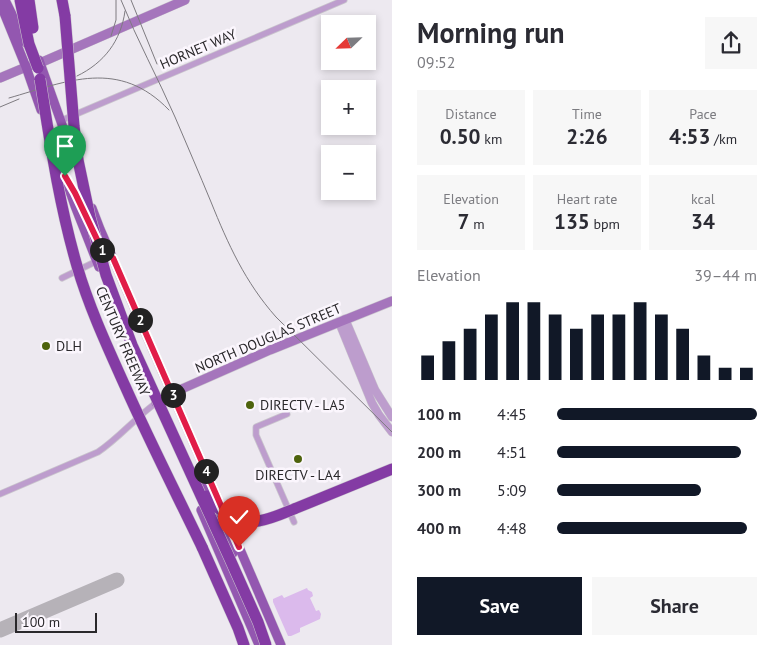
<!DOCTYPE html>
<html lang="en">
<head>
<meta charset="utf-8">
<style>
	:root { --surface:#fff; --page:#f7f7f7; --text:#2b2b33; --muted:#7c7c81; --accent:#111827 }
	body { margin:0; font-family:"PT Sans",sans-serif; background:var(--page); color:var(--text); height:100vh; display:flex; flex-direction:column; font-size:19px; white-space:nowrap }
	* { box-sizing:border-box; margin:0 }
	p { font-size:16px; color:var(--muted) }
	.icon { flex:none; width:28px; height:28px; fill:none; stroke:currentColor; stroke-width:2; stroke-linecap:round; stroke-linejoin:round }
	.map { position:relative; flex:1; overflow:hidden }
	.details { display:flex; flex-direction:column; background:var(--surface); width:390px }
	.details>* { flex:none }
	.needle { width:32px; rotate:247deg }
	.buttons { position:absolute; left:321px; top:15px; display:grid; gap:10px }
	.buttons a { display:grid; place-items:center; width:55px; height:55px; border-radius:0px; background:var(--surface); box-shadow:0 2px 8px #0003; font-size:25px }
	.scale { position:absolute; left:15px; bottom:12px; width:82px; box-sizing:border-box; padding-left:5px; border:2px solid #2a282b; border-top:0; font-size:14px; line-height:18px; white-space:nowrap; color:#2a282b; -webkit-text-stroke:4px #fbf6fd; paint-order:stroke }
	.pin { position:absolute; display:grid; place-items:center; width:42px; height:42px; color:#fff; margin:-51px -21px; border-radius:50% 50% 50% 0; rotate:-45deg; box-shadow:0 0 5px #0007 }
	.pin .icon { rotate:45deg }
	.km { position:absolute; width:25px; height:25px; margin:-12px; border-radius:50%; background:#222; color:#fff; font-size:14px; line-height:25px; text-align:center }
	.round { display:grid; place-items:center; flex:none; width:52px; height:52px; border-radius:0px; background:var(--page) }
	.head { display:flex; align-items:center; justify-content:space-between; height:85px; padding:0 25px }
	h1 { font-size:28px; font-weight:800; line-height:38px }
	.figures { display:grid; grid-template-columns:repeat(3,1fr); gap:8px; height:85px; padding:5px 25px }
	.figures div { display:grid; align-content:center; border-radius:0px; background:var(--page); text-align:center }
	.figures b { font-size:21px; font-weight:800 }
	.figures small { font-size:14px; font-weight:400 }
	.figures p { font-size:14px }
	.chart { height:140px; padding:10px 25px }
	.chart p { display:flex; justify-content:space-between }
	.chart svg { width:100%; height:90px; margin-top:5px; stroke:var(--accent); stroke-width:6 }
	.primary-button { display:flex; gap:10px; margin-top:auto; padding:10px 25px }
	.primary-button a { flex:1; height:58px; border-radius:0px; background:var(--accent); color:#fff; font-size:20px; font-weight:800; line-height:58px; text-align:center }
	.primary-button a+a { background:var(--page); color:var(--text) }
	ul { padding:0 25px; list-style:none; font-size:16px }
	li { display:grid; grid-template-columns:80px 60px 1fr; align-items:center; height:38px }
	li i { height:12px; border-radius:6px; background:var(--accent) }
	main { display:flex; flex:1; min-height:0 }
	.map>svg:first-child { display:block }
	.green { fill:#dbbaec }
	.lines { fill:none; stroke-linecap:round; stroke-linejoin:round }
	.taxiway { stroke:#b6b2b8; stroke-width:15 }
	.minor-casing { stroke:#cac6cd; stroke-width:7 }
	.tertiary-casing { stroke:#cac6cd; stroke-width:9 }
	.secondary-casing { stroke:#cac6cd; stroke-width:10 }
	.primary-casing { stroke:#cac6cd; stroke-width:10 }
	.motorway-casing { stroke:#cac6cd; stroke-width:12 }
	.minor { stroke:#bd9dcd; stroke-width:5.5 }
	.tertiary { stroke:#bd9dcd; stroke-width:8 }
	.secondary { stroke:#a575bc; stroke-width:9 }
	.primary { stroke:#9357b0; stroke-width:9 }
	.motorway { stroke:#843ba4; stroke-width:11 }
	.tram { stroke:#7e7b80; stroke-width:1 }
	.motorway-bridge-casing { stroke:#cac6cd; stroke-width:12; stroke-linecap:butt }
	.motorway-bridge { stroke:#843ba4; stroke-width:11 }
	.route-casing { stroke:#fff; stroke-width:10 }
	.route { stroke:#e11d48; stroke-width:6 }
	.poi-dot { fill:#4e630d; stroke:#fbf6fd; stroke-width:2 }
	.labels { text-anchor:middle; stroke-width:5; stroke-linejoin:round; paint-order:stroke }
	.street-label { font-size:14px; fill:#2a282b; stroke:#fbf6fd }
	.poi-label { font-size:14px; fill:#2a282b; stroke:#fbf6fd; text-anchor:start }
</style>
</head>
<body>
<main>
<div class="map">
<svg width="392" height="645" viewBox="0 0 392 645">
	<rect width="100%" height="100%" fill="#ede9f0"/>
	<path class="green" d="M 307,588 L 308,590 L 312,592 L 313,596 L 310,598 L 316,611 L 319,610 L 321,614 L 320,619 L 300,628 L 300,632 L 291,636 L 288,636 L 273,602 L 273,599 L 282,595 L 284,598 Z"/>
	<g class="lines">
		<path class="taxiway" d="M 0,630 L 117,580"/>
		<defs>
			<path id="minor" d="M 60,121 L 344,0
				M 62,278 L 97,261
				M 287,414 L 256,427 L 256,435 L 294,522
				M 0,494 L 98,452 C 119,438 135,418 156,403"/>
			<path id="tertiary" d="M 345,319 L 375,390 L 392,417
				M 339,322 L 372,403 L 379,415 L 392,432"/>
			<path id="secondary" d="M 0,78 L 26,67 L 40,63 L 185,0
				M 156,403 L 184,388 L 270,350 L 392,301"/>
			<path id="primary" d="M 5,0 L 26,43
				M 0,3 L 26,67 L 41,110
				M 39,60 L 75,161
				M 56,151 L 75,206 L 99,267
				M 92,208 L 100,229 L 239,547 L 281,645
				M 191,473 L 196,475 L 204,484 L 233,553
				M 201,510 L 259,645"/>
			<path id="motorway" d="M 62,0 L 65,16
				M 294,509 L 392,469
				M 202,547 L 238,628 L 244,645"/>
		</defs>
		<use href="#minor" class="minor-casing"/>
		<use href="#tertiary" class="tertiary-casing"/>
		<use href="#secondary" class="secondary-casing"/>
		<use href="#primary" class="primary-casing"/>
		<use href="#motorway" class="motorway-casing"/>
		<use href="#minor" class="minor"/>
		<use href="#tertiary" class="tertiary"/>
		<use href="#secondary" class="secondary"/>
		<use href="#primary" class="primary"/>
		<use href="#motorway" class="motorway"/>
		<path class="tram" d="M 121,0 C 137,40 158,78 175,117 C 187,145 199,173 211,202 C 228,244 245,282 276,317 L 392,432
			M 131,0 L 157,64
			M 111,36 L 116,20 L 116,0
			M 77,76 C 104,63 121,41 125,11
			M 9,98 C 68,81 119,58 169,110
			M 0,107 L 19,99"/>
		<defs>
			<path id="motorway-bridge" d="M 20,0 L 29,44 L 38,68
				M 29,0 L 33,28
				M 65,16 L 74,126 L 78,160 L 90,217 L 106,275 L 132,345 L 229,557 L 258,622 L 266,645
				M 40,79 C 50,142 59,204 77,266 C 89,307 107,346 125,386 C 149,440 176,493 202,547
				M 207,496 C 213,505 219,509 227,515 C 249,529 272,518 294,509"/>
		</defs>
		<use href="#motorway-bridge" class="motorway-bridge-casing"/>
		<use href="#motorway-bridge" class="motorway-bridge"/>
	</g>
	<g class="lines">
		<defs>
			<path id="route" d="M 65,176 L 75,193 L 103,252 L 113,258 L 239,547"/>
		</defs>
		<use href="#route" class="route-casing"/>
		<use href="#route" class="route"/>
	</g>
	<g class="poi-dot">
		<circle cx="46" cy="346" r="5"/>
		<circle cx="250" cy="405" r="5"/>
		<circle cx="298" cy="459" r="5"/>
	</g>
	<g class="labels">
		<g class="street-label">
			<text transform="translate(198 49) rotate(-23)" y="5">HORNET WAY</text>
			<text transform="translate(268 338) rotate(-23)" y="5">NORTH DOUGLAS STREET</text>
			<text transform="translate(123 341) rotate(67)" y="5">CENTURY FREEWAY</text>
		</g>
		<g class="poi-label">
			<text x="56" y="351">DLH</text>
			<text x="260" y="410">DIRECTV - LA5</text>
			<text x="298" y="480" text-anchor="middle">DIRECTV - LA4</text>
		</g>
	</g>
</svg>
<div class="buttons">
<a><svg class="needle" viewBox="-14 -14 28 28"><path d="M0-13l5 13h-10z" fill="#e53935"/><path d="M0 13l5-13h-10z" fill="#7c7c81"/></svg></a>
<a>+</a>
<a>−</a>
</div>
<div class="scale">100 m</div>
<div class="pin" style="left:65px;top:176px;background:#1e9e55"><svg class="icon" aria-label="arrive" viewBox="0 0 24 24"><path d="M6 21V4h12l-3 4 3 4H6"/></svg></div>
<div class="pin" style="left:239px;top:547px;background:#d93025"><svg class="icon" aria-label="check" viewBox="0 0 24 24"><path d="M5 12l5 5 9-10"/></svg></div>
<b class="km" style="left:102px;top:250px">1</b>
<b class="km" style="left:140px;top:320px">2</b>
<b class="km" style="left:173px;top:395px">3</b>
<b class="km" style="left:206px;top:471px">4</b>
</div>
<section class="details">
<div class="head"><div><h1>Morning run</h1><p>09:52</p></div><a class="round"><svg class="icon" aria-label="share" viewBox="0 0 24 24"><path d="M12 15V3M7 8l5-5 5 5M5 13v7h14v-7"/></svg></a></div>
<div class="figures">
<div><p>Distance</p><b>0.50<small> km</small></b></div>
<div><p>Time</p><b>2:26</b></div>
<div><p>Pace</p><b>4:53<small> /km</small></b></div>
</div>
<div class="figures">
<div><p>Elevation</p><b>7<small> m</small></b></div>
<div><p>Heart rate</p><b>135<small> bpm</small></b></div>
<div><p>kcal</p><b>34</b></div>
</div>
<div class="chart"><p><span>Elevation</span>39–44 m</p>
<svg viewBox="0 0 160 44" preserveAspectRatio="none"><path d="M5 44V32M15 44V25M25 44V19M35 44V12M45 44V6M55 44V6M65 44V12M75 44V19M85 44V12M95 44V12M105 44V6M115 44V12M125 44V19M135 44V32M145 44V38M155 44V38"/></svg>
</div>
<ul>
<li><b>100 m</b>4:45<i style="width:100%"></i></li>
<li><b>200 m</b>4:51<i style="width:92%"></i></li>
<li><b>300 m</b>5:09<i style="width:72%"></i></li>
<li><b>400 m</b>4:48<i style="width:95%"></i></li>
</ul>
<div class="primary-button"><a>Save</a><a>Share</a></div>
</section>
</main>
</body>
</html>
